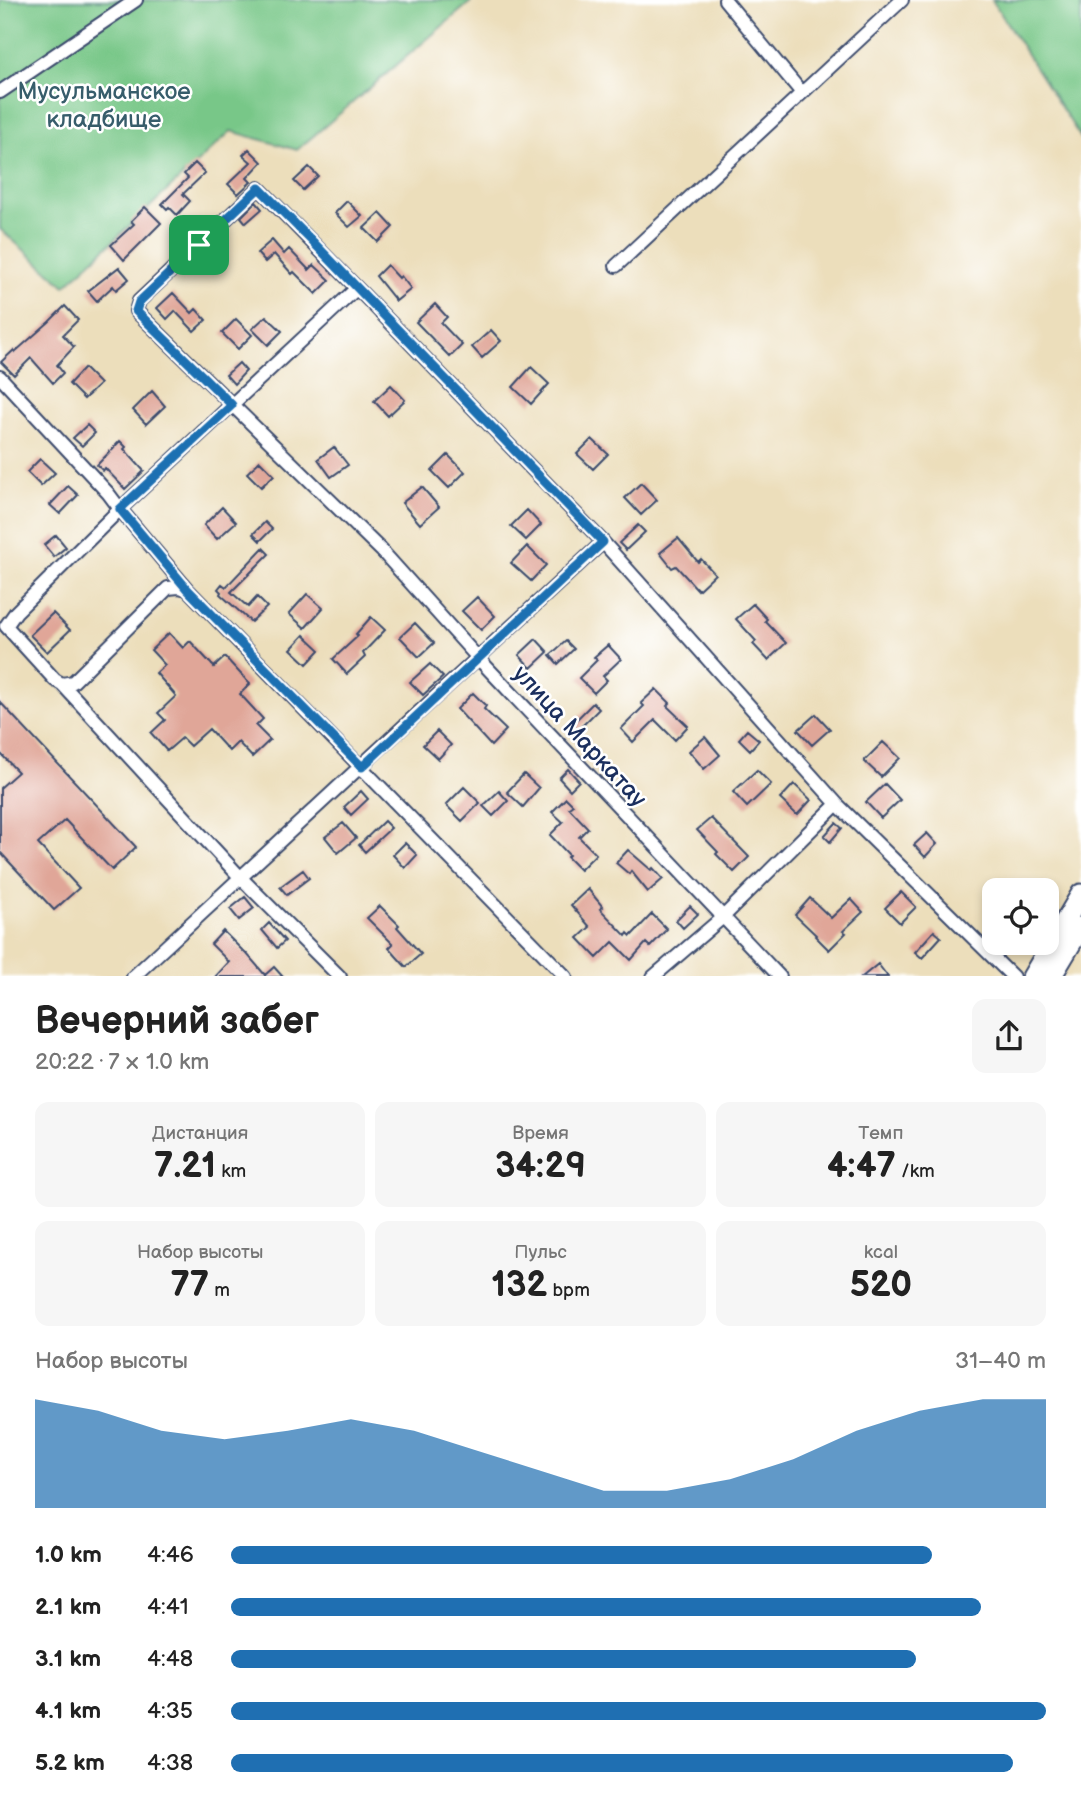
<!DOCTYPE html>
<html lang="ru">
<head>
<meta charset="utf-8">
<style>
	:root { --surface:#fff; --page:#f6f6f6; --text:#222; --muted:#767676; --accent:#1f6fb2 }
	body { margin:0; font-family:"Balsamiq Sans",sans-serif; background:var(--page); color:var(--text); height:100vh; display:flex; flex-direction:column; font-size:26px; white-space:nowrap }
	* { box-sizing:border-box; margin:0 }
	p { font-size:23px; color:var(--muted) }
	.icon { flex:none; width:38px; height:38px; fill:none; stroke:currentColor; stroke-width:2; stroke-linecap:round; stroke-linejoin:round }
	.map { position:relative; height:976px; overflow:hidden }
	.side { display:flex; flex-direction:column; background:var(--surface); flex:1 }
	.side>* { flex:none }
	.fabs { position:absolute; left:982px; top:878px; display:grid; gap:14px }
	.fabs a { display:grid; place-items:center; width:77px; height:77px; border-radius:14px; background:var(--surface); box-shadow:0 4px 10px #0003; font-size:35px }
	.pin { position:absolute; display:grid; place-items:center; width:60px; height:60px; color:#fff; margin:-30px; border-radius:14px; box-shadow:0 4px 10px #0006 }
	.round { display:grid; place-items:center; flex:none; width:74px; height:74px; border-radius:14px; background:var(--page) }
	.headline { display:flex; align-items:center; justify-content:space-between; height:119px; padding:0 35px }
	h1 { font-size:38px; font-weight:700; line-height:52px }
	.figures { display:grid; grid-template-columns:repeat(3,1fr); gap:10px; height:119px; padding:7px 35px }
	.figures div { display:grid; align-content:center; border-radius:14px; background:var(--page); text-align:center }
	.figures b { font-size:35px; font-weight:700 }
	.figures small { font-size:19px; font-weight:400 }
	.figures p { font-size:19px }
	.chart { height:196px; padding:14px 35px }
	.chart p { display:flex; justify-content:space-between }
	.chart svg { width:100%; height:126px; margin-top:7px; fill:var(--accent); opacity:.7 }
	ul { padding:0 35px; list-style:none; font-size:23px }
	li { display:grid; grid-template-columns:112px 84px 1fr; align-items:center; height:52px }
	li i { height:18px; border-radius:9px; background:var(--accent) }
	.map>svg:first-child { display:block }
	.green { fill:#78c788; stroke:#4a7b73; stroke-width:2 }
	.building { fill:#e0a698 }
	.lines { fill:none; stroke-linecap:round; stroke-linejoin:round }
	.street-casing { stroke:#3a496c; stroke-width:16 }
	.primary-casing { stroke:#3a496c; stroke-width:23 }
	.street { stroke:#fff; stroke-width:12 }
	.primary { stroke:#fff; stroke-width:19 }
	.route-casing { stroke:#fff; stroke-width:14 }
	.route { stroke:#1f6fb2; stroke-width:9 }
	.labels { text-anchor:middle; stroke-width:5; stroke-linejoin:round; paint-order:stroke }
	.park-label { font-size:24px; fill:#375d6b; stroke:#fff }
	.street-label { font-size:24px; fill:#1b2f5e; stroke:#fff }
</style>
</head>
<body>
<div class="map">
<svg width="1081" height="977" viewBox="0 0 1081 977">
	<rect width="100%" height="100%" fill="#fff"/>
	<filter id="ink" filterUnits="userSpaceOnUse"><feTurbulence type="fractalNoise" baseFrequency=".0143" numOctaves="2"/><feDisplacementMap in="SourceGraphic" scale="14" xChannelSelector="R" yChannelSelector="G"/><feConvolveMatrix kernelMatrix="1 2 1 2 8 2 1 2 1" color-interpolation-filters="sRGB"/></filter>
	<filter id="wash" filterUnits="userSpaceOnUse"><feTurbulence type="fractalNoise" baseFrequency=".00686" numOctaves="4" result="noise"/><feDisplacementMap in="SourceGraphic" scale="28" xChannelSelector="R" yChannelSelector="G"/><feGaussianBlur stdDeviation="1.57" result="paint"/><feColorMatrix in="noise" values="0 0 0 0 0 0 0 0 0 0 0 0 0 0 0 0 0 1.4 0 .05"/><feComposite in="paint" operator="in"/></filter>
	<g filter="url(#wash)">
		<rect width="100%" height="100%" fill="#ecdebb"/>
		<path class="green" d="M 0,0 L 473,0 L 297,150 L 231,131 L 65,286 L 0,229 Z
			M 992,0 L 1081,0 L 1081,138 Z"/>
		<g id="blocks">
			<path class="building" d="M 249,149 L 262,162 L 247,178 L 251,182 L 238,194 L 228,184 L 251,162 L 243,155 Z
				M 195,163 L 205,173 L 183,194 L 190,201 L 177,215 L 169,207 L 167,209 L 162,204 L 188,178 L 184,174 Z
				M 309,167 L 318,176 L 303,190 L 294,181 Z
				M 347,201 L 362,216 L 349,227 L 335,213 Z
				M 256,202 L 262,209 L 246,223 L 241,217 Z
				M 145,207 L 161,223 L 124,260 L 111,245 L 134,224 L 131,221 Z
				M 380,213 L 393,227 L 378,242 L 364,228 Z
				M 272,240 L 284,254 L 289,249 L 309,270 L 314,265 L 330,280 L 316,294 L 294,272 L 292,274 L 274,254 L 265,262 L 257,253 Z
				M 387,265 L 399,278 L 401,276 L 411,289 L 396,301 L 376,276 Z
				M 119,267 L 129,279 L 116,290 L 113,286 L 97,301 L 88,291 Z
				M 173,293 L 192,313 L 196,309 L 206,320 L 194,331 L 175,311 L 167,319 L 157,308 Z
				M 435,304 L 447,317 L 441,323 L 462,345 L 450,357 L 416,322 Z
				M 65,306 L 78,320 L 63,335 L 74,347 L 57,365 L 63,373 L 53,383 L 31,358 L 14,375 L 1,362 L 14,350 L 15,352 L 49,322 Z
				M 266,316 L 282,331 L 268,345 L 252,329 Z
				M 236,319 L 252,335 L 238,349 L 222,333 Z
				M 491,330 L 501,341 L 482,358 L 472,347 Z
				M 239,363 L 246,371 L 234,384 L 226,375 Z
				M 531,367 L 549,384 L 531,404 L 513,387 Z
				M 84,368 L 100,384 L 84,399 L 69,384 Z
				M 391,385 L 405,400 L 388,416 L 374,401 Z
				M 152,391 L 165,406 L 146,424 L 133,410 Z
				M 87,425 L 95,433 L 82,446 L 73,438 Z
				M 592,439 L 608,454 L 593,469 L 577,454 Z
				M 120,441 L 126,447 L 124,449 L 144,471 L 125,489 L 105,468 L 103,471 L 97,465 Z
				M 334,447 L 348,465 L 331,477 L 318,459 Z
				M 448,455 L 465,472 L 449,488 L 432,471 Z
				M 40,459 L 55,473 L 41,486 L 27,472 Z
				M 260,461 L 274,475 L 261,487 L 247,473 Z
				M 641,483 L 657,500 L 641,515 L 625,498 Z
				M 68,486 L 78,495 L 60,514 L 50,505 Z
				M 422,487 L 439,507 L 420,524 L 402,503 Z
				M 222,507 L 236,522 L 217,539 L 204,525 Z
				M 527,510 L 541,525 L 526,540 L 511,526 Z
				M 265,522 L 272,529 L 260,541 L 253,534 Z
				M 638,525 L 645,532 L 626,550 L 619,543 Z
				M 56,535 L 66,547 L 54,557 L 44,545 Z
				M 678,538 L 698,562 L 701,559 L 715,574 L 698,590 L 676,566 L 672,568 L 660,553 Z
				M 527,546 L 546,565 L 531,581 L 511,563 Z
				M 263,548 L 269,554 L 231,592 L 248,607 L 257,597 L 267,607 L 251,622 L 220,594 L 221,592 L 218,589 L 222,584 L 226,587 Z
				M 307,594 L 323,608 L 305,628 L 289,614 Z
				M 477,597 L 495,616 L 481,630 L 462,611 Z
				M 753,604 L 767,619 L 765,621 L 786,643 L 768,660 L 753,644 L 756,641 L 736,619 Z
				M 53,613 L 70,630 L 47,652 L 30,635 Z
				M 371,617 L 385,630 L 363,653 L 365,657 L 347,674 L 333,659 L 358,636 L 356,634 Z
				M 415,623 L 434,643 L 419,657 L 400,637 Z
				M 169,633 L 183,648 L 190,641 L 214,667 L 225,657 L 250,684 L 240,694 L 263,719 L 256,726 L 270,740 L 252,757 L 238,742 L 229,751 L 209,729 L 190,746 L 182,738 L 167,751 L 151,733 L 165,720 L 158,713 L 176,696 L 156,673 L 165,665 L 151,650 Z
				M 304,635 L 320,650 L 307,664 L 291,649 Z
				M 536,639 L 548,652 L 531,668 L 519,655 Z
				M 566,641 L 574,649 L 558,664 L 550,655 Z
				M 608,645 L 621,659 L 603,676 L 607,680 L 594,693 L 579,678 L 597,660 L 594,657 Z
				M 430,664 L 443,677 L 423,695 L 410,682 Z
				M 656,689 L 670,703 L 667,706 L 688,726 L 675,740 L 655,720 L 633,742 L 621,729 L 644,706 L 641,703 Z
				M 473,693 L 486,706 L 484,709 L 506,730 L 491,746 L 457,709 Z
				M 0,702 L 136,847 L 112,870 L 65,820 L 38,844 L 79,888 L 54,910 L 0,852 L 0,788 L 18,772 L 0,753 Z
				M 593,703 L 599,709 L 575,733 L 569,727 Z
				M 816,714 L 830,729 L 812,745 L 798,730 Z
				M 747,730 L 759,740 L 750,750 L 739,739 Z
				M 437,731 L 451,745 L 438,759 L 423,745 Z
				M 705,737 L 720,755 L 704,769 L 689,751 Z
				M 883,742 L 900,758 L 881,777 L 864,761 Z
				M 568,769 L 579,781 L 570,790 L 559,778 Z
				M 757,770 L 771,784 L 747,807 L 733,792 Z
				M 524,774 L 539,788 L 523,807 L 507,792 Z
				M 794,784 L 811,800 L 797,815 L 780,799 Z
				M 885,784 L 900,800 L 881,818 L 866,802 Z
				M 464,787 L 480,803 L 462,821 L 446,805 Z
				M 361,791 L 368,799 L 351,815 L 344,807 Z
				M 499,791 L 508,801 L 493,816 L 483,806 Z
				M 566,798 L 573,805 L 569,808 L 588,828 L 579,837 L 596,854 L 580,870 L 567,857 L 569,855 L 550,835 L 563,822 L 552,812 Z
				M 711,818 L 749,857 L 734,872 L 716,854 L 718,852 L 697,830 Z
				M 384,821 L 391,828 L 365,852 L 359,845 Z
				M 343,823 L 356,838 L 338,853 L 325,837 Z
				M 836,823 L 842,828 L 830,842 L 824,836 Z
				M 927,833 L 937,844 L 925,857 L 914,845 Z
				M 405,843 L 417,855 L 405,868 L 393,855 Z
				M 628,850 L 651,870 L 653,868 L 663,879 L 648,892 L 631,871 L 629,874 L 616,863 Z
				M 303,870 L 309,878 L 287,895 L 280,887 Z
				M 588,889 L 603,907 L 600,909 L 626,936 L 628,933 L 631,936 L 652,914 L 667,929 L 650,947 L 646,943 L 631,960 L 613,942 L 597,958 L 578,938 L 590,927 L 571,905 Z
				M 901,892 L 916,907 L 900,923 L 885,908 Z
				M 245,897 L 254,908 L 239,920 L 230,909 Z
				M 810,898 L 831,918 L 851,899 L 863,912 L 843,931 L 846,933 L 829,950 L 815,936 L 816,935 L 795,915 Z
				M 380,906 L 399,925 L 397,927 L 421,954 L 406,967 L 389,948 L 393,944 L 367,918 Z
				M 690,906 L 698,914 L 683,928 L 676,920 Z
				M 269,923 L 285,941 L 277,948 L 262,930 Z
				M 223,931 L 246,954 L 247,954 L 265,975 L 274,967 L 283,977 L 215,977 L 229,962 L 211,944 Z
				M 934,931 L 941,937 L 922,958 L 915,952 Z
				M 878,964 L 888,977 L 862,977 Z"/>
		</g>
	</g>
	<g filter="url(#ink)">
		<use href="#blocks" fill-opacity="0" stroke="#3a496c" stroke-width="2"/>
		<g class="lines">
			<defs>
				<path id="street" d="M 725,0 L 802,93
					M 0,92 L 136,0
					M 616,266 L 902,0
					M 357,288 L 259,188 L 139,301 L 136,311 L 382,551 L 478,658 L 780,977
					M 0,377 L 108,493 L 120,509 L 16,612 L 6,626 L 55,680 L 62,684 L 73,682 L 168,588 L 179,587 L 187,589 L 566,977
					M 187,589 L 120,509 L 357,288 L 603,542 L 837,804 L 1013,977
					M 62,684 L 240,877 L 340,977
					M 133,977 L 603,542
					M 653,977 L 723,917 L 837,804"/>
				<path id="primary" d="M 1032,977 L 1081,894
					M 1051,977 L 1081,927"/>
			</defs>
			<use href="#street" class="street-casing"/>
			<use href="#primary" class="primary-casing"/>
			<use href="#street" class="street"/>
			<use href="#primary" class="primary"/>
		</g>
	</g>
	<g class="lines" filter="url(#ink)">
		<defs>
			<path id="route" d="M 259,188 L 311,240 L 603,542 L 362,767 L 187,589 L 120,509 L 232,405 L 136,311 L 139,302 Z"/>
		</defs>
		<use href="#route" class="route-casing"/>
		<use href="#route" class="route"/>
	</g>
	<g class="labels">
		<g class="park-label">
			<text x="104" y="99">Мусульманское<tspan x="104" dy="28">кладбище</tspan></text>
		</g>
		<g class="street-label">
			<text transform="translate(580 736) rotate(47)" y="8">улица Маркатау</text>
		</g>
	</g>
</svg>
<div class="fabs">
<a><svg class="icon" aria-label="locate" viewBox="0 0 24 24"><circle cx="12" cy="12" r="6"/><path d="M12 2v4M12 18v4M2 12h4M18 12h4"/></svg></a>
</div>
<div class="pin" style="left:199px;top:245px;background:#1e9e55"><svg class="icon" aria-label="arrive" viewBox="0 0 24 24"><path d="M6 21V4h12l-3 4 3 4H6"/></svg></div>
</div>
<section class="side">
<div class="headline"><div><h1>Вечерний забег</h1><p>20:22 · 7 × 1.0 km</p></div><a class="round"><svg class="icon" aria-label="share" viewBox="0 0 24 24"><path d="M12 15V3M7 8l5-5 5 5M5 13v7h14v-7"/></svg></a></div>
<div class="figures">
<div><p>Дистанция</p><b>7.21<small> km</small></b></div>
<div><p>Время</p><b>34:29</b></div>
<div><p>Темп</p><b>4:47<small> /km</small></b></div>
</div>
<div class="figures">
<div><p>Набор высоты</p><b>77<small> m</small></b></div>
<div><p>Пульс</p><b>132<small> bpm</small></b></div>
<div><p>kcal</p><b>520</b></div>
</div>
<div class="chart"><p><span>Набор высоты</span>31–40 m</p>
<svg viewBox="0 0 160 44" preserveAspectRatio="none"><path d="M0 44V6L10 10L20 17L30 20L40 17L50 13L60 17L70 24L80 31L90 38L100 38L110 34L120 27L130 17L140 10L150 6L160 6V44z"/></svg>
</div>
<ul>
<li><b>1.0 km</b>4:46<i style="width:86%"></i></li>
<li><b>2.1 km</b>4:41<i style="width:92%"></i></li>
<li><b>3.1 km</b>4:48<i style="width:84%"></i></li>
<li><b>4.1 km</b>4:35<i style="width:100%"></i></li>
<li><b>5.2 km</b>4:38<i style="width:96%"></i></li>
</ul>
</section>
</body>
</html>
